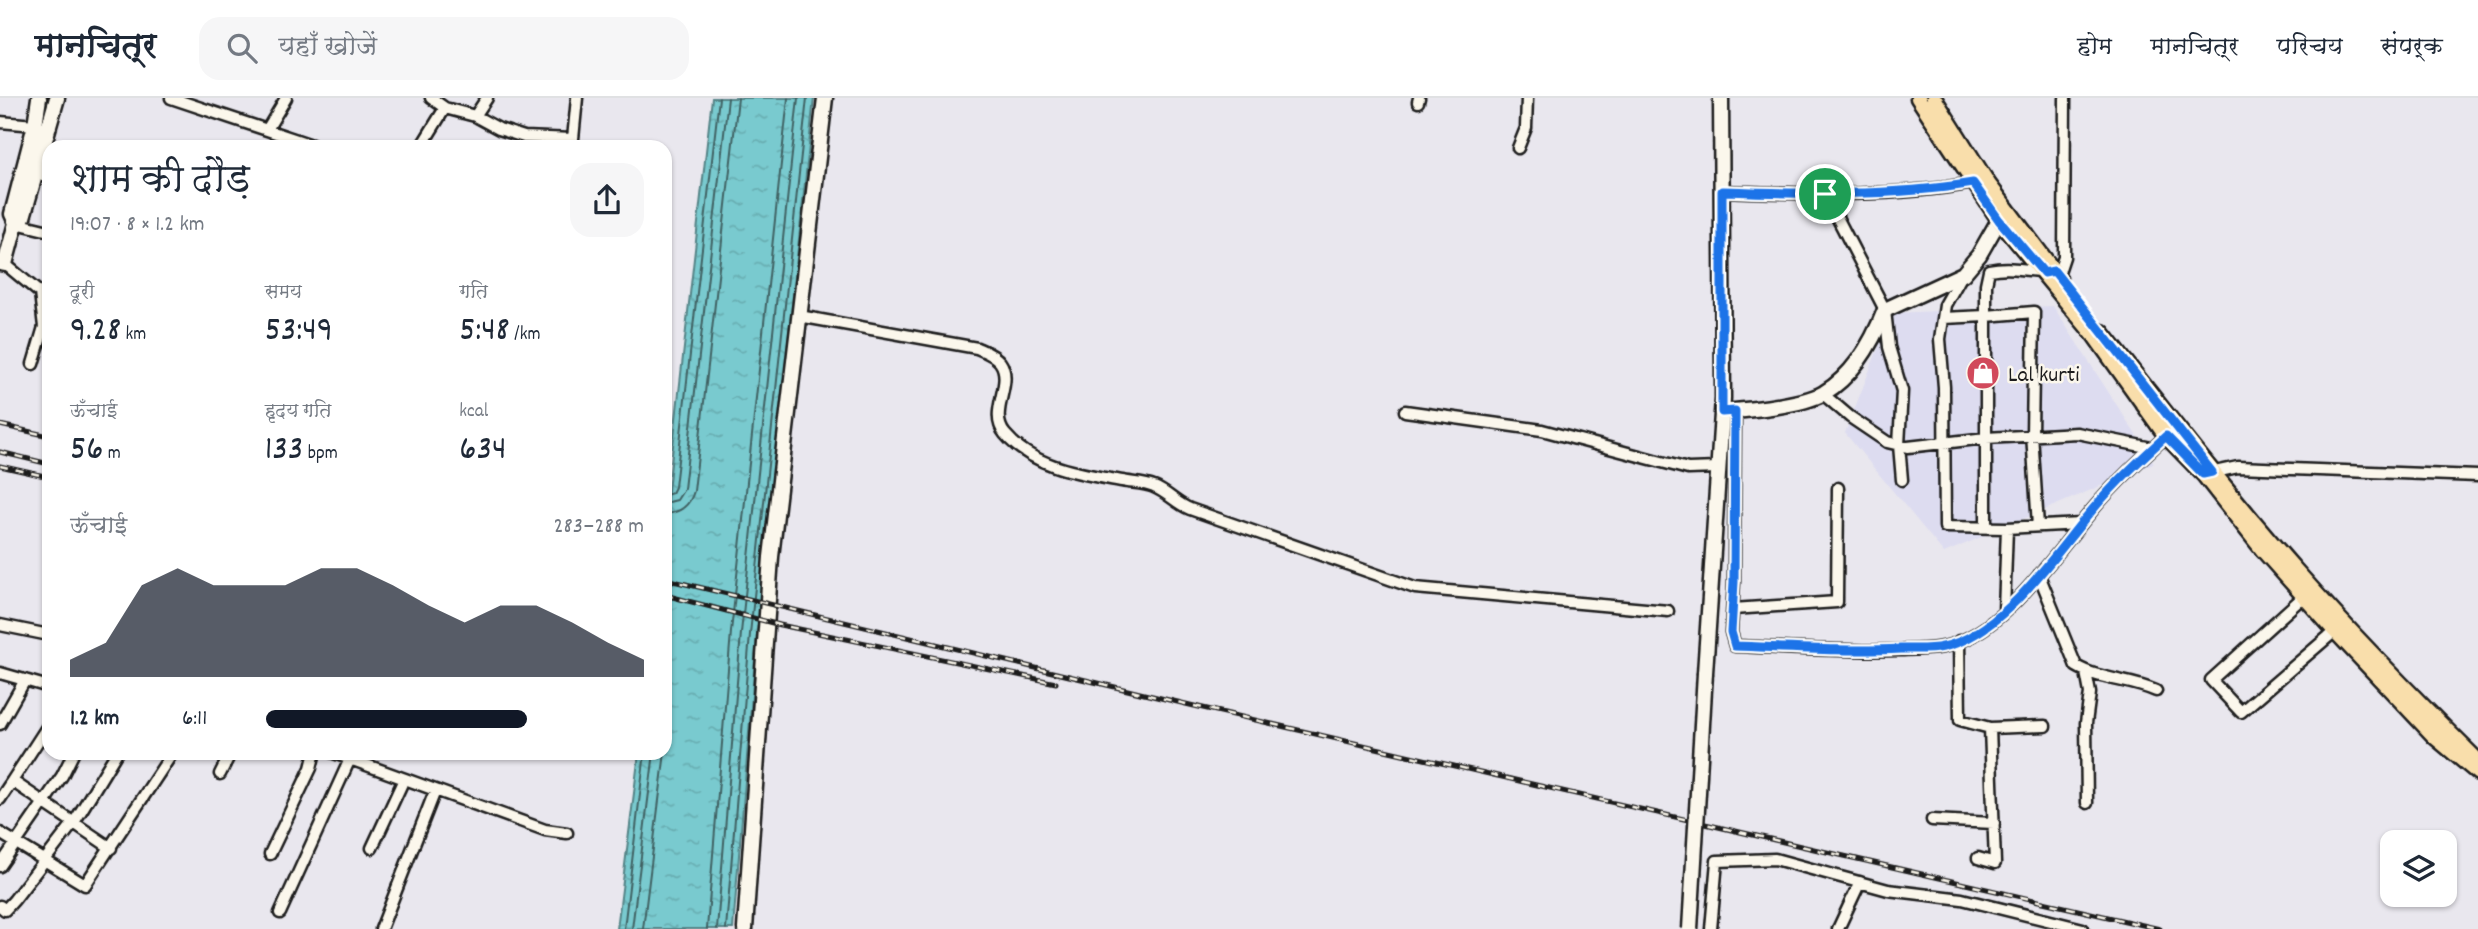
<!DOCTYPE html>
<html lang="hi">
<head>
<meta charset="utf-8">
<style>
	:root { --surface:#fff; --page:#f6f6f7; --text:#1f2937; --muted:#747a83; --line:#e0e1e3; --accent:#111827 }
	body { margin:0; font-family:Dekko,"Playpen Sans Deva",sans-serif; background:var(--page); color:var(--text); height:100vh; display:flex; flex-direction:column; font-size:26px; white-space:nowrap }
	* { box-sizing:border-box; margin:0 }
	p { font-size:23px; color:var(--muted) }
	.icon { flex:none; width:38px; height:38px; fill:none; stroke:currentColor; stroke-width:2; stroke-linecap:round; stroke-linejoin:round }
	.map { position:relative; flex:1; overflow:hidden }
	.side { position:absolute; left:42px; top:42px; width:630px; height:620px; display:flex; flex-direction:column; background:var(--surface); border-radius:21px; box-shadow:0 2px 5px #0004 }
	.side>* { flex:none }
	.fabs { position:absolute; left:2380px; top:732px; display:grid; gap:14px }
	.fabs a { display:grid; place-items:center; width:77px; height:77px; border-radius:14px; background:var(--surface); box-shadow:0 2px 5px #0004; font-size:35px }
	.pin { position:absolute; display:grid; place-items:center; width:60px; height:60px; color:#fff; margin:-30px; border:4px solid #fff; border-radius:50%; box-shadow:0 2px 7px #0007 }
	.round { display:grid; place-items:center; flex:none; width:74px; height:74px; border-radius:21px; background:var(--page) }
	.headline { display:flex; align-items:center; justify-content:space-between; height:119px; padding:0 28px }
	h1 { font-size:38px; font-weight:600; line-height:52px }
	.stats { display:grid; grid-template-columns:repeat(3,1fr); gap:10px; height:119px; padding:7px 28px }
	.stats div { display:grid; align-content:center }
	.stats b { font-size:35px; font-weight:600 }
	.stats small { font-size:19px; font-weight:400 }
	.stats p { font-size:19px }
	.chart { height:196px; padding:14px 28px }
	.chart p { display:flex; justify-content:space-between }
	.chart svg { width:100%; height:126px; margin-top:7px; fill:var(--accent); opacity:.7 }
	ul { padding:0 28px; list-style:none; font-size:23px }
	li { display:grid; grid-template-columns:112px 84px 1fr; align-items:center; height:52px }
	li i { height:18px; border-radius:9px; background:var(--accent) }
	header { display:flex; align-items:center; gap:42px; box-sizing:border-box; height:98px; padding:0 35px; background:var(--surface); border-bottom:2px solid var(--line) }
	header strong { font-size:33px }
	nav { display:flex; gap:38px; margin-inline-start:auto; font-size:24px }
	.search { width:490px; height:63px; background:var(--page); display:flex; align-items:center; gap:18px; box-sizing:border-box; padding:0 24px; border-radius:21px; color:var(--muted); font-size:26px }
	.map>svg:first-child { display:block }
	.built { fill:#dddcf0 }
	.water { fill:url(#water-ripples); stroke:#548487; stroke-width:2 }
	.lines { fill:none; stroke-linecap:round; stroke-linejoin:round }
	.shore { stroke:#416264; stroke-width:2 }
	.street-casing { stroke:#1c1c1c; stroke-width:15 }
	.secondary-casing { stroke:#1c1c1c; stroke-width:19 }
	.primary-casing { stroke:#1c1c1c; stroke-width:19 }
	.street { stroke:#fbf7ec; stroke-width:10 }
	.secondary { stroke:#fbf7ec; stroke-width:14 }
	.primary { stroke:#f9deab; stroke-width:14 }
	.rail-casing { stroke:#1c1c1c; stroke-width:5 }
	.rail { stroke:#fbf7ec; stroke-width:2.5; stroke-dasharray:8; stroke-linecap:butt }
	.secondary-bridge-casing { stroke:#1c1c1c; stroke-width:19; stroke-linecap:butt }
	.secondary-bridge { stroke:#fbf7ec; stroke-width:14 }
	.route-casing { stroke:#fff; stroke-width:14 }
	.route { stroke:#1a73e8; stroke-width:9 }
	.labels { text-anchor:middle; stroke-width:5; stroke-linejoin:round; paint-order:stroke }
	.poi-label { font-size:23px; fill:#1c1c1c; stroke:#fbf7ec; text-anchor:start }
</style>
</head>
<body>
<header>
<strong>मानचित्र</strong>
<div class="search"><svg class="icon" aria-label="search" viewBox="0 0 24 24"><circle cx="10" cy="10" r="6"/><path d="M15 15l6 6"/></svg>यहाँ खोजें</div>
<nav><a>होम</a><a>मानचित्र</a><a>परिचय</a><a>संपर्क</a></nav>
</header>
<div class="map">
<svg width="2478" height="831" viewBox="0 0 2478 831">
	<defs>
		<pattern id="water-ripples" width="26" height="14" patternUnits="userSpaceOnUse" patternTransform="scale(1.75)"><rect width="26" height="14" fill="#79cacf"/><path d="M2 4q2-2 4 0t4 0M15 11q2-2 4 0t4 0" fill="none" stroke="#68adb1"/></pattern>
	</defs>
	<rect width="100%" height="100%" fill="#e9e7ee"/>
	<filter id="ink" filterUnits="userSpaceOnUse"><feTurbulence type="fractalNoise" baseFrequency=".0143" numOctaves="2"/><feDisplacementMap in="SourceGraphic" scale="14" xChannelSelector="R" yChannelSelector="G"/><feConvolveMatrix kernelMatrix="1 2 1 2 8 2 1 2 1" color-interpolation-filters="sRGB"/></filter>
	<g filter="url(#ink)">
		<path class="built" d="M 2053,208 L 2154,365 L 1944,455 L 1845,335 L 1892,215 Z"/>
		<path class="water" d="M 712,0 L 814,0 L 757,536 L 733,831 L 617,831 L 639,655 L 665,654 L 665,419 Z"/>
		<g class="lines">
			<path class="shore" d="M 665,397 L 672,395 L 675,389 L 719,0
				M 665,405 L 677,402 L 684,391 L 728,0
				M 665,416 C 680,415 690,407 694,393 L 738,0
				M 624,831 L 645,654
				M 632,831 L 654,654
				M 643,831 L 665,654
				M 707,831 L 731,534 L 788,0
				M 717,831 L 741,535 L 798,0
				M 726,831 L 750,536 L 807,0"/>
			<defs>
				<path id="street" d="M 171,0 L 312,47
					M 431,0 L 445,10 L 475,18 L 499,31 L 524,39 L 573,41 L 577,0
					M 1418,4 L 1419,0
					M 475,18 L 487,0
					M 0,24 L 35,27
					M 268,30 L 286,0
					M 421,49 L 445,10
					M 1518,50 L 1526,30 L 1527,0
					M 29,74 L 49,79
					M 1722,93 C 1806,96 1890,100 1973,85
					M 1825,96 L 1885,212 L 1889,249 L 1902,293 L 1899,347 L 1902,382
					M 16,125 L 49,133
					M 5,166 L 40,195 L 44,229 L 33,266
					M 1962,177 L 1945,207 L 1940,241 L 1944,289 L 1945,429 L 2007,430
					M 799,218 L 977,250 C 984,253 995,257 1000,264 C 1015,285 987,314 1005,336 C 1033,370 1083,376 1122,383 C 1132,385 1145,385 1154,389 C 1167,394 1177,406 1190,411 L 1415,490 L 1668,513
					M 1943,220 L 1986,218 L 1986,430
					M 1823,296 L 1850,319 L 1887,344 L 1908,349 L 1986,340 L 2077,335 L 2152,350
					M 1405,313 L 1542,332 L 1688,371 L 1718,370
					M 1735,313 L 1734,484 L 1731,534 L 1735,548 C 1790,550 1845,554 1901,552 C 1914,551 1930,552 1943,549 C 2003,537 2056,454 2094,410 C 2116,384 2141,361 2166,338
					M 2210,375 L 2238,369 L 2478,378
					M 2038,428 L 2032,336 L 2034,214 L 1986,218 L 1986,186 L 1989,172 C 2016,166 2032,177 2060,171 L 2064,159 L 2065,0
					M 2039,477 L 2076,568 C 2099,582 2130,581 2156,593
					M 2303,499 L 2211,582 L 2241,614 L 2335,533
					M 1733,511 L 1837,504 L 1838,390
					M 2004,513 L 2007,430 L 2081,426
					M 0,527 L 49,537
					M 1959,543 L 1960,622 L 1990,630 L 1995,765 L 1978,760
					M 2086,574 L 2090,595 L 2086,625 L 2087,705
					M 0,575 L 49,589
					M 0,626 L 25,582
					M 49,626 L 12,683 L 111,750
					M 1990,630 L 2045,628
					M 331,654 L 545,732 L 567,735
					M 220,676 L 231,654
					M 0,701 L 12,683
					M 1932,722 L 1994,725
					M 0,735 L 85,787 L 173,654
					M 372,750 L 404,681
					M 270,756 L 311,670 L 315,654
					M 0,768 L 62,678 L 74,654
					M 0,808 L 5,812 L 14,802 L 75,723 L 117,654
					M 280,815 L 350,661
					M 381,831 L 435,693
					M 1711,831 L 1717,763 L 1775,761 L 1888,792 L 1962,801 L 2083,831
					M 1838,831 L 1860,784"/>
				<path id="secondary" d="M 16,125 L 23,119 L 57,0
					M 0,165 L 5,166 L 16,125 L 12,116 L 35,27 L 39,0
					M 1722,314 C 1749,312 1801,308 1824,295 C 1854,277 1873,243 1885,212 L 1963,176 L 1979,157 L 1999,122
					M 1705,575 L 1723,300 L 1721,0
					M 745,831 L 771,459 L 825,0"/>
				<path id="primary" d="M 1918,0 L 1999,122 L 2094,237 L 2166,338 L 2203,376 L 2262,451 L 2335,533 L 2435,639 L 2478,675
					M 1934,0 L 1989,87 L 2059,180
					M 2102,234 C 2166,315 2229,397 2297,474 C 2355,540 2416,602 2478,663"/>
			</defs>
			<use href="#street" class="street-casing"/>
			<use href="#secondary" class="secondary-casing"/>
			<use href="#primary" class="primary-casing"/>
			<use href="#street" class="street"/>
			<use href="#secondary" class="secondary"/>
			<use href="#primary" class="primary"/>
			<defs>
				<path id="rail" d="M 0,327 L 49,338
					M 0,354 L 49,366
					M 0,368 L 49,379
					M 665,481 L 1190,607 L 2160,831
					M 665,497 L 780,527 L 1056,585"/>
			</defs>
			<use href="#rail" class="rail-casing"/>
			<use href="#rail" class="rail"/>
			<defs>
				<path id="secondary-bridge" d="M 1690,831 L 1705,575"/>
			</defs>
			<use href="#secondary-bridge" class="secondary-bridge-casing"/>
			<use href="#secondary-bridge" class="secondary-bridge"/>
		</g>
	</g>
	<g class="lines" filter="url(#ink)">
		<defs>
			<path id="route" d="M 1973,85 L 1999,122 L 2044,175 L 2054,173 L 2212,374 L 2203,376 L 2166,338 C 2141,361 2116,384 2094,410 C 2056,454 2003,537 1943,549 C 1930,552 1914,551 1901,551 C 1846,554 1790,550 1735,548 L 1731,534 L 1734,484 L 1735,313 L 1722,314 L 1722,93 C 1806,96 1889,99 1973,85 Z"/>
		</defs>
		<use href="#route" class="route-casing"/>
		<use href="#route" class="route"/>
	</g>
	<defs>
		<symbol id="shop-disc" viewBox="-11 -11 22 22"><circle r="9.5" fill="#d1495b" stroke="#fbf7ec"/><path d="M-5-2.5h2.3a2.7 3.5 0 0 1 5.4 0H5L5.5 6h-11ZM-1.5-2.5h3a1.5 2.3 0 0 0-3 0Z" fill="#fff"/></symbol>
	</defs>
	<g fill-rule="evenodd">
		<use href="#shop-disc" x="1964" y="256" width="38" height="38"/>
	</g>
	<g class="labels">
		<g class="poi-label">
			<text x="2008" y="283">Lal kurti</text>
		</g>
	</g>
</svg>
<div class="fabs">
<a><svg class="icon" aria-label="layers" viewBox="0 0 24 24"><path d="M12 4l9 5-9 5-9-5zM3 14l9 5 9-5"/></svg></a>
</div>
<div class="pin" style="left:1825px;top:96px;background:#1e9e55"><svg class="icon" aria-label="arrive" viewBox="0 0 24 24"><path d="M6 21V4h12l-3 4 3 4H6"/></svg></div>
<section class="side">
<div class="headline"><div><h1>शाम की दौड़</h1><p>19:07 · 8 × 1.2 km</p></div><a class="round"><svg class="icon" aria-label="share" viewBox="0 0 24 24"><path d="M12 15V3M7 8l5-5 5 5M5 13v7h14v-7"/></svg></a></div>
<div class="stats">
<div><p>दूरी</p><b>9.28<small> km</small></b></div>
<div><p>समय</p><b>53:49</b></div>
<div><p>गति</p><b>5:48<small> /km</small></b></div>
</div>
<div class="stats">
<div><p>ऊँचाई</p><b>56<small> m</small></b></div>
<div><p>हृदय गति</p><b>133<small> bpm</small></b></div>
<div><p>kcal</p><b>634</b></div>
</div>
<div class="chart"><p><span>ऊँचाई</span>283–288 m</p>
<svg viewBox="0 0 160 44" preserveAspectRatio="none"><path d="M0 44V38L10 32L20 12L30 6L40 12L50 12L60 12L70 6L80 6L90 12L100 19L110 25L120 19L130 19L140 25L150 32L160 38V44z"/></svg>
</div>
<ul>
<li><b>1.2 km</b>6:11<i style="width:69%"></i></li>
</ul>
</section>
</div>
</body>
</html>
